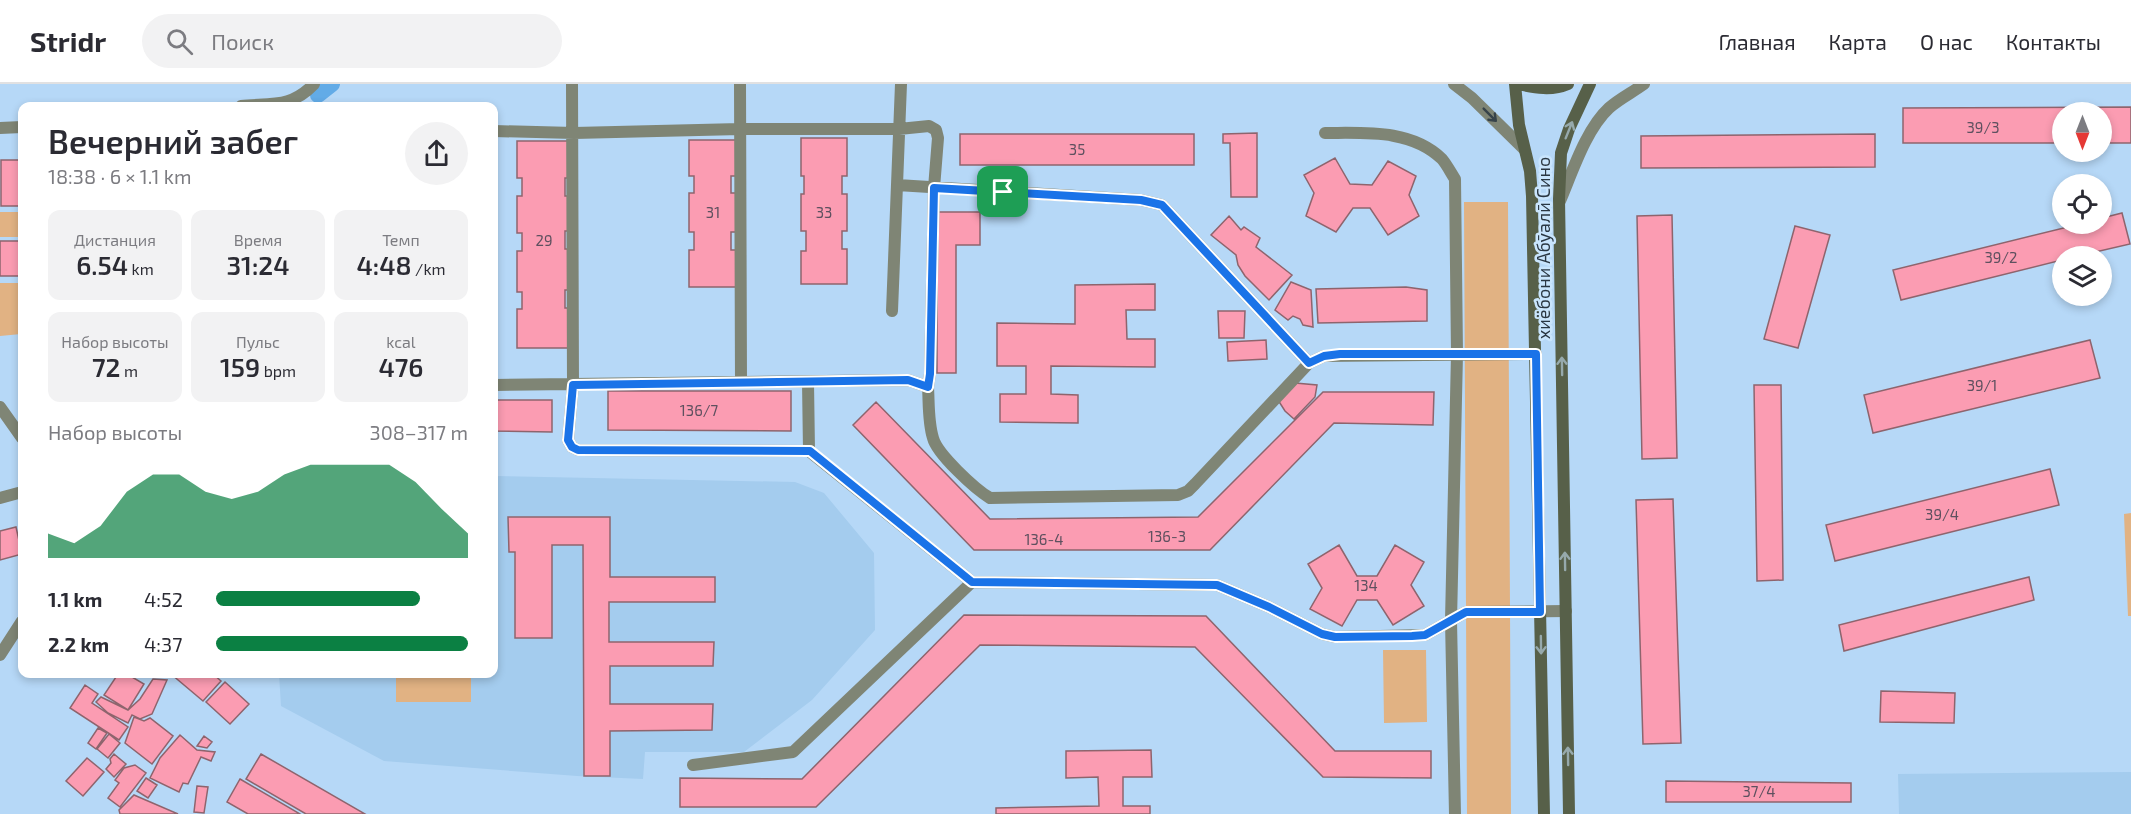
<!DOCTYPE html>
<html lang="ru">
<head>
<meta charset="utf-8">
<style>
	:root { --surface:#fff; --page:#f2f2f3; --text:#2b2b33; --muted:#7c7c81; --line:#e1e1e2; --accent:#0b8043 }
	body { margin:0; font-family:"Exo 2",sans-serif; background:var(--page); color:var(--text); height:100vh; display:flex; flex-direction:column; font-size:22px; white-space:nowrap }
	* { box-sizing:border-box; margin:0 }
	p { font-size:20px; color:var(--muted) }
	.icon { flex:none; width:33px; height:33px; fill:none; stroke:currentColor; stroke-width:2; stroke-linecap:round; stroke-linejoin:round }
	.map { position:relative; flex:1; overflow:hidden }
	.sheet { position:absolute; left:18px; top:18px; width:480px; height:576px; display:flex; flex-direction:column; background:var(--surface); border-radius:12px; box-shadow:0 3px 9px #0003 }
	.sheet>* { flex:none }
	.needle { width:39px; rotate:180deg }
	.controls { position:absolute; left:2052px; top:18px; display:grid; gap:12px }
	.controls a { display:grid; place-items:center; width:60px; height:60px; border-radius:50%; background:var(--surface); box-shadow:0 3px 9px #0003; font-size:30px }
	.pin { position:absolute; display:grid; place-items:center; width:51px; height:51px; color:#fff; margin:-26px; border-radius:12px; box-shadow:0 3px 9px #0006 }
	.round { display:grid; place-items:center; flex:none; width:63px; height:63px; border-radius:32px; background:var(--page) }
	.headline { display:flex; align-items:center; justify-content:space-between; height:102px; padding:0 30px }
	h1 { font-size:33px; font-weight:600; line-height:45px }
	.figures { display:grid; grid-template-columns:repeat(3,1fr); gap:9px; height:102px; padding:6px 30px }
	.figures div { display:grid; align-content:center; border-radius:12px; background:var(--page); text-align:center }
	.figures b { font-size:26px; font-weight:600 }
	.figures small { font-size:16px; font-weight:400 }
	.figures p { font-size:16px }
	.chart { height:168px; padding:12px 30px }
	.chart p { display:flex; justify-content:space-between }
	.chart svg { width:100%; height:108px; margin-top:6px; fill:var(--accent); opacity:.7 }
	ul { padding:0 30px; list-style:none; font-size:20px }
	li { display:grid; grid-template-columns:96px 72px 1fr; align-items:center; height:45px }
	li i { height:15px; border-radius:8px; background:var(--accent) }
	header { display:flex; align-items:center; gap:36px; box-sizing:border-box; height:84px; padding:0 30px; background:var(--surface); border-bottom:2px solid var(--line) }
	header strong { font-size:28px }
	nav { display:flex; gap:33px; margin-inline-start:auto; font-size:21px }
	.search { width:420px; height:54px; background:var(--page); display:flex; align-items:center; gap:15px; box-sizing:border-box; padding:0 21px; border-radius:33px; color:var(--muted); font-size:22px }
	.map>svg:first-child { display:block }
	.built { fill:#a4ccee }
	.green { fill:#e1b283 }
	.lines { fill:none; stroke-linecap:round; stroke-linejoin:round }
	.canal { stroke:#62abe7; stroke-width:16 }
	.building { fill:#fb9cb2; stroke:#8e646d; stroke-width:1.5 }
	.street { stroke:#7f8575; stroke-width:12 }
	.secondary { stroke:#576049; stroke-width:12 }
	.oneway { stroke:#37434a }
	.oneway2 { stroke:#96a9ac }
	.route-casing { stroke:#fff; stroke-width:12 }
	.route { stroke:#1a73e8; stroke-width:8 }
	.labels { text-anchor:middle; stroke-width:5; stroke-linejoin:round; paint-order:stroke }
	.number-label { font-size:15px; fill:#5e505f }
	.street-label { font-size:18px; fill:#2a3743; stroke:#c9e5fd }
</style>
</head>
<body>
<header>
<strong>Stridr</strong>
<div class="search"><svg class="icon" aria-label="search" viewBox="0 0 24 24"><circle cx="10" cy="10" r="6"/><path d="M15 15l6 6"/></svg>Поиск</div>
<nav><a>Главная</a><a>Карта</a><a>О нас</a><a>Контакты</a></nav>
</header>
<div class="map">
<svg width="2131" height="730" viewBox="0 0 2131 730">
	<rect width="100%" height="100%" fill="#b6d8f7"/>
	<path class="built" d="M 494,392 L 795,398 L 824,409 L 874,469 L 875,546 L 812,616 L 744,668 L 645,668 L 643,695 L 577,692 L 384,677 L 281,622 L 279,590 L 494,590 Z
		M 2131,688 L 2131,730 L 1899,730 L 1898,690 Z"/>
	<path class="green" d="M 1464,118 L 1508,118 L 1511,730 L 1467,730 Z
		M 0,128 L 22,128 L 22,153 L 0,153 Z
		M 0,199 L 21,199 L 21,250 L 0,252 Z
		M 2131,429 L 2131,532 L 2128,532 L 2124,430 Z
		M 1383,566 L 1426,566 L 1427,638 L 1384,639 Z
		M 396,590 L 471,590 L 471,618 L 396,618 Z"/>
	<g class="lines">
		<path class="canal" d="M 318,11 L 332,0"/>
	</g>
	<path class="building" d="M 2131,23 L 2131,59 L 2102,59 L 2102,28 L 2062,28 L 2062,59 L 1903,59 L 1903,24 Z
		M 1257,49 L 1257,113 L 1231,113 L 1230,59 L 1223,59 L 1223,50 Z
		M 960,50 L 1194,50 L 1194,81 L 960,81 Z
		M 1875,50 L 1875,83 L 1641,84 L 1641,52 Z
		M 801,54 L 847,54 L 847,92 L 842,92 L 842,110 L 847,110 L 847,147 L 842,147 L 842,165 L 847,165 L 847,200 L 801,200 L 801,167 L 806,167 L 806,147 L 801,147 L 801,110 L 804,110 L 804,92 L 801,92 Z
		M 689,56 L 737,56 L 737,92 L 731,92 L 731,109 L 737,109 L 737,148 L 731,148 L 731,166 L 737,166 L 737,203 L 689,203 L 689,166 L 694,166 L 694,148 L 689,148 L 689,109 L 694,109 L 694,92 L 689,92 Z
		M 517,57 L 570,57 L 570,94 L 565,94 L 565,112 L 570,112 L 570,147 L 565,147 L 565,165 L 570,165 L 570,206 L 565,206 L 565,224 L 570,224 L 570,264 L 517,264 L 517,225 L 522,225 L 522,208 L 517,208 L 517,167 L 522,167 L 522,149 L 517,149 L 517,112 L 522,112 L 522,94 L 517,94 Z
		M 1335,74 L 1350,100 L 1372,101 L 1388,77 L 1416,92 L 1409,111 L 1419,132 L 1388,151 L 1370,124 L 1353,124 L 1336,148 L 1306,132 L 1314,109 L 1304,91 Z
		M 1,76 L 22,76 L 22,122 L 1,122 Z
		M 937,128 L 980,128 L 980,161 L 956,161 L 956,289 L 937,289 Z
		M 2122,129 L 2130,160 L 2078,172 L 2062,172 L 2062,176 L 1901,216 L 1893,186 L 2080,140 L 2102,140 L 2102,134 Z
		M 1672,131 L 1677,374 L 1642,375 L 1637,132 Z
		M 1229,132 L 1241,146 L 1244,143 L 1260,154 L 1256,163 L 1292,191 L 1269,216 L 1245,192 L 1238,181 L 1236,171 L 1211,151 Z
		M 1795,142 L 1830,151 L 1798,264 L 1764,255 Z
		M 0,157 L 22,157 L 22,192 L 0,192 Z
		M 1291,198 L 1311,206 L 1313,243 L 1303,241 L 1300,235 L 1293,232 L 1288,236 L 1275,226 Z
		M 1155,200 L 1155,226 L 1126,226 L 1127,255 L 1155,255 L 1155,283 L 1051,282 L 1051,310 L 1078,311 L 1078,339 L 1000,338 L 1000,310 L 1026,310 L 1026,282 L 997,282 L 997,239 L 1075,240 L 1075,201 Z
		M 1406,203 L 1427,206 L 1427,237 L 1318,239 L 1316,205 Z
		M 1218,227 L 1245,227 L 1244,254 L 1219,254 Z
		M 1266,256 L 1267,275 L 1228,277 L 1227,258 Z
		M 2090,256 L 2100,294 L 1873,349 L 1864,311 Z
		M 1295,299 L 1317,301 L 1315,313 L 1294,335 L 1285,327 L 1278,316 Z
		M 1754,301 L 1781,301 L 1783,496 L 1757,497 Z
		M 608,307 L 791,307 L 791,347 L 608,346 Z
		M 1323,308 L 1434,308 L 1433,341 L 1334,339 L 1210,466 L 974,466 L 853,341 L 876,318 L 990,435 L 1198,433 Z
		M 494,316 L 552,316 L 552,348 L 494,347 Z
		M 2050,385 L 2059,421 L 1835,477 L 1826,441 Z
		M 1673,415 L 1681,659 L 1643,660 L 1636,416 Z
		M 508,433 L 610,433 L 610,493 L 715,493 L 715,518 L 609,518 L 609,558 L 714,558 L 713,582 L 610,582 L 610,620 L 713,620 L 712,646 L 610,647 L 610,692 L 584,692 L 583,461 L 552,461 L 552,554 L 515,554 L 515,468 L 509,468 Z
		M 16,443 L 22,470 L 0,476 L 0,447 Z
		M 1339,461 L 1357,492 L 1377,492 L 1395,461 L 1424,478 L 1411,501 L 1424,522 L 1393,541 L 1377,516 L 1357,516 L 1342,542 L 1310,525 L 1322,504 L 1308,480 Z
		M 2029,493 L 2034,516 L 1844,567 L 1839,541 Z
		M 964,531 L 1206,532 L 1335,667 L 1431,667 L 1431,694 L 1323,693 L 1195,563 L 980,561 L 816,723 L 680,723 L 680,694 L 802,695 Z
		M 118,590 L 127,590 L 144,600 L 128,626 L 104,611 Z
		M 171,590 L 213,590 L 221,597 L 203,617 Z
		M 153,595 L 167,596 L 152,630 L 140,635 L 132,631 L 128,639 L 108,629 L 96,618 L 101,613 L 128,626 L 140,615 Z
		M 225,598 L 249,620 L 230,640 L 206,618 Z
		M 85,601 L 98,610 L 92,619 L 128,643 L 119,656 L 70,624 Z
		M 1881,607 L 1955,609 L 1954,639 L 1880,638 Z
		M 134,633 L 144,637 L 150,634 L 173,652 L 152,680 L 125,659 Z
		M 98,644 L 107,649 L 96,665 L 88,659 Z
		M 109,650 L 120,659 L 108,674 L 97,665 Z
		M 180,651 L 197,666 L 215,668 L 211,677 L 201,673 L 188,700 L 183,699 L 179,708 L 150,694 L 160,674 Z
		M 204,652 L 212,658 L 207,664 L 197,662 Z
		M 1151,666 L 1152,693 L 1123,693 L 1123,722 L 1150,722 L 1150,730 L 996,730 L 996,724 L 1099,722 L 1098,693 L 1066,694 L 1066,667 Z
		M 114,670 L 126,680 L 114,693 L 106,685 L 111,679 L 110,675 Z
		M 261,670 L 365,730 L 306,730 L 246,695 Z
		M 87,674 L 104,688 L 83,712 L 66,697 Z
		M 135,681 L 146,689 L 120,723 L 108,714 L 119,699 L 115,696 L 124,684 Z
		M 146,694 L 157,701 L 148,714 L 137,707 Z
		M 240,695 L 300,730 L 248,730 L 227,718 Z
		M 1666,697 L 1851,699 L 1851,718 L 1666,718 Z
		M 197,702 L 208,703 L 204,729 L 194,728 Z
		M 134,711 L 178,730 L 120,730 L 119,726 Z"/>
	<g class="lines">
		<path class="street" d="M 572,0 L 573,301 L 568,356 L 572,363 L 578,366 L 809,367
			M 740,0 L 741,298
			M 1454,0 L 1472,14 L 1524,65
			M 241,22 C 272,19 291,24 314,0
			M 0,44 L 22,43
			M 494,47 L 574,49 L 740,45 L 899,45 L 929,42 L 936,46 L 938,54 L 934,104 L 930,290 L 928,303
			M 1325,49 C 1365,49 1411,45 1442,75 C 1447,81 1451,89 1455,95 L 1457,270 L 1451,537 L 1455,730
			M 897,101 L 1141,116 L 1162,121 L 1309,279
			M 1560,117 C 1572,89 1586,45 1609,24 C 1619,15 1633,8 1644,0
			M 892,227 L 901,0
			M 808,298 L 809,367 L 972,498
			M 494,301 L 908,296 L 928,303 C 929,319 928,338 933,354 C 937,370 975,405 990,414 L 1178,411 L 1188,407 L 1195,400 L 1309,279 L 1324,272 L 1536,270
			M 0,323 L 22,354
			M 0,414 L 22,408
			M 0,571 L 22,537
			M 693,681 L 793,668 L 972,498 L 1217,501 L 1269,523 L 1322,550 L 1335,553 L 1425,551 L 1466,528 L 1566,527"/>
		<path class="secondary" d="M 1515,0 L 1519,41 L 1530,87 L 1532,112 L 1544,730
			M 1518,0 C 1535,4 1552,7 1568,0
			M 1569,730 L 1559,115 L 1561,69 L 1569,45 L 1590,0"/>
	</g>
	<defs><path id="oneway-shaft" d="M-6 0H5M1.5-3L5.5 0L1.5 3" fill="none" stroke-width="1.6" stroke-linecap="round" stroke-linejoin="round" transform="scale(1.5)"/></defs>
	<use class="oneway" href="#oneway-shaft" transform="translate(1490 31) rotate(45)"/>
	<g class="oneway2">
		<use href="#oneway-shaft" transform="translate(1569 46) rotate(-68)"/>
		<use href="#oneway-shaft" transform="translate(1562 282) rotate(-91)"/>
		<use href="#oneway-shaft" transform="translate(1565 477) rotate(-91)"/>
		<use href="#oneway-shaft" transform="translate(1541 561) rotate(89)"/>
		<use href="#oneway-shaft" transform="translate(1568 672) rotate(-91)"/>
	</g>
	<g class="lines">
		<defs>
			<path id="route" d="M 934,104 L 1141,116 L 1162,121 L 1309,279 L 1324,272 L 1340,270 L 1536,270 L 1540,528 L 1466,528 L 1425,551 L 1412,552 L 1335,553 L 1322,550 L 1269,523 L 1217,501 L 972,498 L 810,367 L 578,366 L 572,363 L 568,356 L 573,301 L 908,296 L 928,303 L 930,290 Z"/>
		</defs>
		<use href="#route" class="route-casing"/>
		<use href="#route" class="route"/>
	</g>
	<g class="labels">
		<g class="number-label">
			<text x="1983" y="49">39/3</text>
			<text x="1077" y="71">35</text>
			<text x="713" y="134">31</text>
			<text x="824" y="134">33</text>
			<text x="544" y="162">29</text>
			<text x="2001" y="179">39/2</text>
			<text x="1982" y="307">39/1</text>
			<text x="699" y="332">136/7</text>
			<text x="1942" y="436">39/4</text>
			<text x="1167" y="458">136-3</text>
			<text x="1044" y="461">136-4</text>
			<text x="1366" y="507">134</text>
			<text x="1759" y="713">37/4</text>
		</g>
		<g class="street-label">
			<text transform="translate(1544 164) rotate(-90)" y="6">хиёбони Абӯалӣ Сино</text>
		</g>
	</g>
</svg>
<div class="controls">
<a><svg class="needle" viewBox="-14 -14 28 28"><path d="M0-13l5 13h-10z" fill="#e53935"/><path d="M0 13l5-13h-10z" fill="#7c7c81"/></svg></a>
<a><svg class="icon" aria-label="locate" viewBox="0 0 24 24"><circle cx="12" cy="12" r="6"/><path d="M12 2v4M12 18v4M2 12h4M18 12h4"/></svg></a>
<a><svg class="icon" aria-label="layers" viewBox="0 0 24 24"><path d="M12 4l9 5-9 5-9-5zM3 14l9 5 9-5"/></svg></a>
</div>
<div class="pin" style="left:1003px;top:108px;background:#1e9e55"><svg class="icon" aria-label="arrive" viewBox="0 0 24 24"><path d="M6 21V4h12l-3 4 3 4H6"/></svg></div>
<section class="sheet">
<div class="headline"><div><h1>Вечерний забег</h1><p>18:38 · 6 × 1.1 km</p></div><a class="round"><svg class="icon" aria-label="share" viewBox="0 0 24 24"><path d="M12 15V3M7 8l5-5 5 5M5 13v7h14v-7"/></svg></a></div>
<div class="figures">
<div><p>Дистанция</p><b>6.54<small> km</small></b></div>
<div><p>Время</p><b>31:24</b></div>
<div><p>Темп</p><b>4:48<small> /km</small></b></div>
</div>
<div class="figures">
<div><p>Набор высоты</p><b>72<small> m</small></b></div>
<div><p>Пульс</p><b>159<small> bpm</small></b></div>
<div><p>kcal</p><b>476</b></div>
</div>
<div class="chart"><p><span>Набор высоты</span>308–317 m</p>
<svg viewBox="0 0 160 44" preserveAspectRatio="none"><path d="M0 44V34L10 38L20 31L30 17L40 10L50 10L60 17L70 20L80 17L90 10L100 6L110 6L120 6L130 6L140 13L150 24L160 34V44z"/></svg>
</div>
<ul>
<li><b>1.1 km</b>4:52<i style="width:81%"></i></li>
<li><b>2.2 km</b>4:37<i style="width:100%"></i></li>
</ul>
</section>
</div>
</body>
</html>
